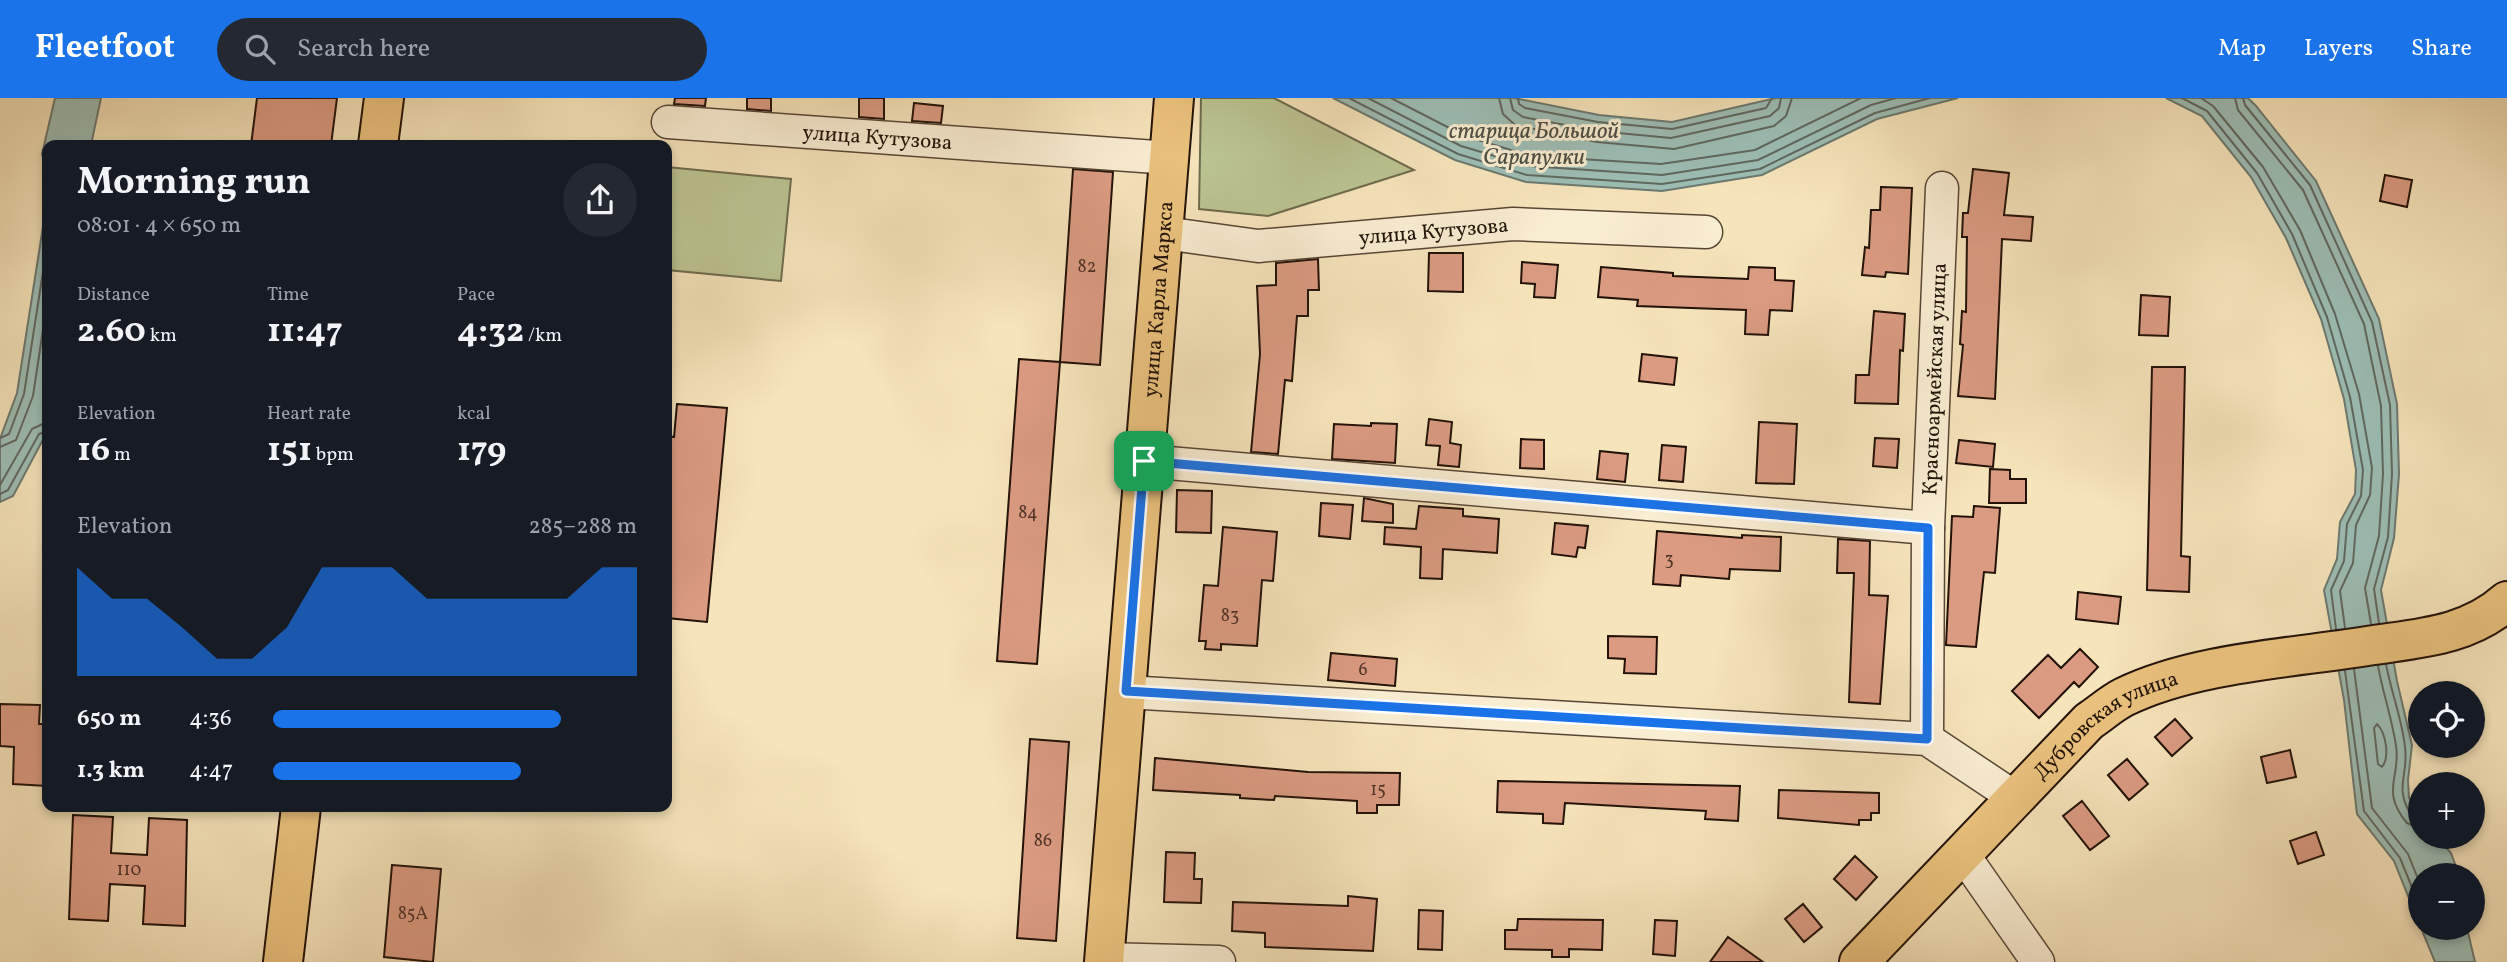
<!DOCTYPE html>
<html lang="en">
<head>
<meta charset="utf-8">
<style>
	:root { --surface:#171b24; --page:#242831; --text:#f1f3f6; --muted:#9ea1a6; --accent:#1a73e8 }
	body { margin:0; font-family:Vollkorn,serif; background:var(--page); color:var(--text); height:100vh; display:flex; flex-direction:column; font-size:26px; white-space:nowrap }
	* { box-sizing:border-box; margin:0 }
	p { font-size:23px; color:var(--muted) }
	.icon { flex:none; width:38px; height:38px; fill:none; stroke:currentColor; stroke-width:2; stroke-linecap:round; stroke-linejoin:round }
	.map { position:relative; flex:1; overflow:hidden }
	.panel { position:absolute; left:42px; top:42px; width:630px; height:672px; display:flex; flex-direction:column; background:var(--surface); border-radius:14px; box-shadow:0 4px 10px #0003 }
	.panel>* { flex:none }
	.buttons { position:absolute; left:2408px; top:583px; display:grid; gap:14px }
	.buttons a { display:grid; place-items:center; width:77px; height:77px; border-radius:50%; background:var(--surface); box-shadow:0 4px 10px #0003; font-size:35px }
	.pin { position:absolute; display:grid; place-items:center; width:60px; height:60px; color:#fff; margin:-30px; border-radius:14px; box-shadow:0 4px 10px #0006 }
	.round { display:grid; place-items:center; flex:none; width:74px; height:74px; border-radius:37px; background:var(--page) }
	.summary { display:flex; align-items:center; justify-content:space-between; height:119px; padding:0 35px }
	h1 { font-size:38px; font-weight:700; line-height:52px }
	.figures { display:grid; grid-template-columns:repeat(3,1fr); gap:10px; height:119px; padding:7px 35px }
	.figures div { display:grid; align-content:center }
	.figures b { font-size:35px; font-weight:700 }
	.figures small { font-size:19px; font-weight:400 }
	.figures p { font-size:19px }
	.chart { height:196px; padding:14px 35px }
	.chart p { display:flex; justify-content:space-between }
	.chart svg { width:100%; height:126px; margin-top:7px; fill:var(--accent); opacity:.7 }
	ul { padding:0 35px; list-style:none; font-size:23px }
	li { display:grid; grid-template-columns:112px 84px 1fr; align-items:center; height:52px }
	li i { height:18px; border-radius:9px; background:var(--accent) }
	header { display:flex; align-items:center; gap:42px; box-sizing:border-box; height:98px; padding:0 35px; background:var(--accent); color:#fff }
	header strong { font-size:33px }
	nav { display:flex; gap:38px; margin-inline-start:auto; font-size:24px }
	.search { width:490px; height:63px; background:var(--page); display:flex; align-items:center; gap:18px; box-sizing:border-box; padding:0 24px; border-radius:38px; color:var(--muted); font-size:26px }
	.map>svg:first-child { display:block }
	.green { fill:#bbc491; stroke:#6e6b4d; stroke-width:2 }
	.water { fill:#9dbeb5; stroke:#6c7970; stroke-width:2 }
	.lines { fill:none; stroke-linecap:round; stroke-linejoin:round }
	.shore { stroke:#60685f; stroke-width:2 }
	.building { fill:#db9b81; stroke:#221209; stroke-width:2 }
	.minor-casing { stroke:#574635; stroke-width:35 }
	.major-casing { stroke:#221209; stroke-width:42 }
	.minor { stroke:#f9edd2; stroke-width:32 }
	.major { stroke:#ebc27d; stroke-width:38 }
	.route-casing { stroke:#fff; stroke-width:14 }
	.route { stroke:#1a73e8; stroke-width:9 }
	.labels { text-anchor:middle; stroke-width:6; stroke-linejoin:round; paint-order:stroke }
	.number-label { font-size:18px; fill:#503427 }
	.street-label { font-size:21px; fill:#221209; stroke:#f9edd2 }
	.water-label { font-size:23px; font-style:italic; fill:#4d4e45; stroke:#f9edd2 }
</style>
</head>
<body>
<header>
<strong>Fleetfoot</strong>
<div class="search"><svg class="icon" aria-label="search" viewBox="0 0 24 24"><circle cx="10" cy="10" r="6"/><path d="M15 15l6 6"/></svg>Search here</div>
<nav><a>Map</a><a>Layers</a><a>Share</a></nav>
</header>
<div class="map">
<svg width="2507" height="864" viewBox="0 0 2507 864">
	<rect width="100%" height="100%" fill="#f6e4ba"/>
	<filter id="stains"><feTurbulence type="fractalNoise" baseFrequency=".00286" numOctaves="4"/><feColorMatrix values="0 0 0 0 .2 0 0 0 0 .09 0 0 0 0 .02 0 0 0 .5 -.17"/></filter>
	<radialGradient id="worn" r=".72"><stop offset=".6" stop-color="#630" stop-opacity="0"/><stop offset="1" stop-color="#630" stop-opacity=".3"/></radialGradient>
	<path class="green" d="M 1201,0 L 1274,0 L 1414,72 L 1268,118 L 1199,111 Z
		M 667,69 L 791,81 L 781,183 L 667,172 Z"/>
	<path class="water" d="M 55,0 L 101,0 L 91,47 L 47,47 L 47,74 L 42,56 Z
		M 1333,0 L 1514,0 L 1599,17 L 1672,24 L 1776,0 L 1958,0 L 1877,21 L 1762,77 L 1662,93 L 1526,84 L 1455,62 Z
		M 2166,0 L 2248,0 L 2256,8 L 2316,83 L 2379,221 L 2397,306 L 2399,376 L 2394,440 L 2381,492 L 2397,583 L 2412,647 L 2408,682 L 2409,700 L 2420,717 L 2420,738 L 2437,739 L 2451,755 L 2459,777 L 2420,777 L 2420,828 L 2394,763 L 2357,716 L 2344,602 L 2324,492 L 2337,461 L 2340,424 L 2355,396 L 2356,372 L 2344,301 L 2321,221 L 2286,140 L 2251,79 L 2202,18 Z
		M 47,103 L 47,334 L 13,398 L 0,404 L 0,341 L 17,295 Z
		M 2421,830 L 2467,830 L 2475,864 L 2435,864 Z"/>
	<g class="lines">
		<path class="shore" d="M 1349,0 L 1458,56 L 1527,77 L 1662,86 L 1760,71 L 1875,15 L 1930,0
			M 1368,0 L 1461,48 L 1529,68 L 1662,77 L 1758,62 L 1871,7 L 1896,0
			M 1391,0 L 1465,38 L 1531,58 L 1661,66 L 1755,52 L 1861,0
			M 1499,0 L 1503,16 L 1515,27 L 1597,44 L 1674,51 L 1774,28 L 1786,18 L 1792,0
			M 1510,0 L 1513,12 L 1523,19 L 1597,33 L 1671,40 L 1770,18 L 1779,10 L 1781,0
			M 1518,0 L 1519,6 L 1525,10 L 1598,24 L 1672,31 L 1766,10 L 1772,0
			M 2182,0 L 2207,13 L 2257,75 L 2292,136 L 2327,219 L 2350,299 L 2363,372 L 2361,398 L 2347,426 L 2344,463 L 2331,492 L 2336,531
			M 2201,0 L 2213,8 L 2263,69 L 2300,132 L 2335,216 L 2359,296 L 2372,370 L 2370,397 L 2356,427 L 2353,465 L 2340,493 L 2345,530
			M 2235,0 L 2238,12 L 2303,92 L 2364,226 L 2381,308 L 2383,376 L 2379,438 L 2365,490 L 2371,526
			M 2243,0 L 2245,7 L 2310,87 L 2372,224 L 2390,307 L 2392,376 L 2388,439 L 2374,491 L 2379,525
			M 0,340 L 9,336 L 24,296 L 47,148
			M 0,349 L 16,342 L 33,298 L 47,205
			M 0,387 L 32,331 L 47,324
			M 0,396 L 8,392 L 39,336 L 47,333
			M 2386,566 C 2391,594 2402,621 2405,649 C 2409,678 2393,689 2412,718 L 2420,721
			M 2378,568 C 2383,595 2392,621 2396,648 C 2401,679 2380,693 2407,725 L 2420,730
			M 2354,571 L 2372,710 L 2408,756 L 2420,786
			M 2345,573 L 2364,713 L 2400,760 L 2420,809
			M 2377,626 C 2386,635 2390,659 2382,669 L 2378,666 L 2374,630 Z"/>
	</g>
	<path class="building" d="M 257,0 L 337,0 L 331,47 L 251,47 Z
		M 675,0 L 706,0 L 705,8 L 674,6 Z
		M 747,0 L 771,0 L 771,13 L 747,11 Z
		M 859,0 L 884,0 L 884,21 L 859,19 Z
		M 914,5 L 943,8 L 941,25 L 912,23 Z
		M 1073,71 L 1113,74 L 1100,267 L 1060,264 Z
		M 1973,71 L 2009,75 L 2004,117 L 2033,119 L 2031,143 L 2002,141 L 1995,301 L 1958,298 L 1963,247 L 1960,246 L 1962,213 L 1966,214 L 1967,139 L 1962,139 L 1963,115 L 1968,115 Z
		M 2385,77 L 2412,82 L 2407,109 L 2380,103 Z
		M 1881,89 L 1912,90 L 1908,176 L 1886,174 L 1885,179 L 1862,177 L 1865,149 L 1869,150 L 1871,112 L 1880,112 Z
		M 1429,155 L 1463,155 L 1463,194 L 1428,193 Z
		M 1318,161 L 1319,192 L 1308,192 L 1308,218 L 1297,218 L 1292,283 L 1285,282 L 1278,356 L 1251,354 L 1260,256 L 1257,188 L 1276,187 L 1276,165 Z
		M 1522,164 L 1558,167 L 1555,200 L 1534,199 L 1535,186 L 1521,185 Z
		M 1601,169 L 1673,175 L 1673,178 L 1748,181 L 1749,169 L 1775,170 L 1775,182 L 1794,183 L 1792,213 L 1770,212 L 1768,237 L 1745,236 L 1746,212 L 1637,208 L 1638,202 L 1598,199 Z
		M 2141,197 L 2170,199 L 2168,238 L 2139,237 Z
		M 1874,213 L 1905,216 L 1903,253 L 1900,252 L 1898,306 L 1855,305 L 1856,277 L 1869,277 Z
		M 1642,256 L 1677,260 L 1674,287 L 1639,283 Z
		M 1019,261 L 1060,264 L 1037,566 L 997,563 Z
		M 2152,269 L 2185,269 L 2181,458 L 2190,459 L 2189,494 L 2147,492 Z
		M 677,306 L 727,310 L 707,524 L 667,520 L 667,338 L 674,339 Z
		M 1429,321 L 1452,324 L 1450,345 L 1461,347 L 1459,369 L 1438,367 L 1440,348 L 1426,347 Z
		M 1759,324 L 1797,326 L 1794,386 L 1756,385 Z
		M 1371,325 L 1397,326 L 1395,365 L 1332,361 L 1334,326 L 1371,328 Z
		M 1875,340 L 1899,341 L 1897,370 L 1873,368 Z
		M 1521,341 L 1544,342 L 1544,371 L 1520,370 Z
		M 1959,342 L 1995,346 L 1993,369 L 1956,365 Z
		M 1662,347 L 1686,349 L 1683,384 L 1659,382 Z
		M 1600,353 L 1628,356 L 1625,384 L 1597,381 Z
		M 1990,371 L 2010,372 L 2010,381 L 2026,381 L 2026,405 L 1989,405 Z
		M 1177,392 L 1212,393 L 1211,435 L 1176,434 Z
		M 1364,400 L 1393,406 L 1393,425 L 1362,423 Z
		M 1321,405 L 1353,407 L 1350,441 L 1319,438 Z
		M 1419,408 L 1463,411 L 1463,418 L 1499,421 L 1497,455 L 1443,451 L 1442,481 L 1420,480 L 1421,449 L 1384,446 L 1385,429 L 1416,431 Z
		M 1974,408 L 2000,410 L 1995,475 L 1984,474 L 1976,549 L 1946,547 L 1952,418 L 1973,419 Z
		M 1555,425 L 1588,428 L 1585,450 L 1578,449 L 1576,459 L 1552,456 Z
		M 1223,429 L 1277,434 L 1273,483 L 1262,482 L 1257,548 L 1221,546 L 1221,552 L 1205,551 L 1206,543 L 1199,543 L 1204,487 L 1218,488 Z
		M 1657,433 L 1742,440 L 1742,437 L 1781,439 L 1780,473 L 1730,471 L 1729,481 L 1681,477 L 1680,488 L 1653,486 Z
		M 1838,441 L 1870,443 L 1869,497 L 1888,498 L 1880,606 L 1849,604 L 1854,475 L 1837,475 Z
		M 2078,494 L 2121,499 L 2118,526 L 2076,521 Z
		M 1608,538 L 1657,539 L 1656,576 L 1624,575 L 1625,561 L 1608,560 Z
		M 2080,551 L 2098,569 L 2079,589 L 2074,584 L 2039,620 L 2012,593 L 2048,557 L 2061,570 Z
		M 1331,555 L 1397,561 L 1395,588 L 1328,582 Z
		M 0,606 L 40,607 L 39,626 L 47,626 L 47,688 L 13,686 L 14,649 L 0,648 Z
		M 2175,621 L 2192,640 L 2172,658 L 2155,639 Z
		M 1030,641 L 1069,644 L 1056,843 L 1017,840 Z
		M 2290,652 L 2296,679 L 2267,685 L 2261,659 Z
		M 1155,660 L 1308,674 L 1400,675 L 1399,707 L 1377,707 L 1377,715 L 1357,715 L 1357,703 L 1275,698 L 1274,702 L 1240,700 L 1240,697 L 1153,692 Z
		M 2127,661 L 2148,686 L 2129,702 L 2108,677 Z
		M 1498,683 L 1740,688 L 1738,723 L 1705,721 L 1706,713 L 1565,705 L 1563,726 L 1543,725 L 1543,716 L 1497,714 Z
		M 1779,692 L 1879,695 L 1879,715 L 1871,715 L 1871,722 L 1859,722 L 1859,727 L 1778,720 Z
		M 2082,703 L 2109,738 L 2090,752 L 2063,718 Z
		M 73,717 L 113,719 L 111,755 L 147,757 L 149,720 L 187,722 L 185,828 L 143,826 L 145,788 L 110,786 L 108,823 L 69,821 Z
		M 2316,734 L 2324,757 L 2298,766 L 2290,743 Z
		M 1166,754 L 1195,755 L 1194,781 L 1202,781 L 1201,805 L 1164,804 Z
		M 1855,758 L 1877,779 L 1856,802 L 1834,781 Z
		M 392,767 L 441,771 L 433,864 L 384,859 Z
		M 1348,798 L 1377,801 L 1373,853 L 1265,849 L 1265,835 L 1232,833 L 1233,804 L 1348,808 Z
		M 1803,806 L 1822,829 L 1804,844 L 1785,821 Z
		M 1419,812 L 1443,813 L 1442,852 L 1418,851 Z
		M 1518,821 L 1603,822 L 1602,852 L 1569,851 L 1569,859 L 1552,859 L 1552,852 L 1505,851 L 1505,832 L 1517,832 Z
		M 1655,822 L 1677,823 L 1675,858 L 1653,856 Z
		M 1728,839 L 1763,864 L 1710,864 Z"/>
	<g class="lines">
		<defs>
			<g id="minor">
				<path id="s1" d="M 668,24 L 1170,60"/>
				<path id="s2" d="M 1164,135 L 1258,148 L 1513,126 L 1706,134"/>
				<path d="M 1145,363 L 1928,430"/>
				<path d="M 1126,594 L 1927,641 L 2014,699"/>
				<path id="s3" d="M 1927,641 L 1928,430 L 1942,90"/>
				<path d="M 1962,755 L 2038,864"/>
				<path d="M 1104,861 L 1219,864"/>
			</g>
			<g id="major">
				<path d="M 378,47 L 384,0"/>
				<path d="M 283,864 L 301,709"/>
				<path id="s4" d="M 1104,864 L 1174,0"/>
				<path id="s5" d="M 1859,864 L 2089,623 C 2101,615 2112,605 2124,599 C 2196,564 2295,560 2374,547 C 2422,540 2469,537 2507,503"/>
			</g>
		</defs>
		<use href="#minor" class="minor-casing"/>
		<use href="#major" class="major-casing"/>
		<use href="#minor" class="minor"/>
		<use href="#major" class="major"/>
	</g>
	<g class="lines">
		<defs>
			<path id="route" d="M 1144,363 L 1928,430 L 1927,641 L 1126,593 Z"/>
		</defs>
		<use href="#route" class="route-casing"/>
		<use href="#route" class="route"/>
	</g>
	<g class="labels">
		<g class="number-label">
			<text x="1087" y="174">82</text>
			<text x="1028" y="420">84</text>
			<text x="1669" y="467">3</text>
			<text x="1230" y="523">83</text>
			<text x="1363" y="577">6</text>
			<text x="1378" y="697">15</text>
			<text x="1043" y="748">86</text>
			<text x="129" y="777">110</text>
			<text x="413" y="821">85А</text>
		</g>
		<g class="street-label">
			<text dy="7" stroke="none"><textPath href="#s1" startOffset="210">улица Кутузова</textPath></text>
			<text dy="7" stroke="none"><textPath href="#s2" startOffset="271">улица Кутузова</textPath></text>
			<text dy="7" stroke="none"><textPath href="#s4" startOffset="665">улица Карла Маркса</textPath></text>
			<text dy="7" stroke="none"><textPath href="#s3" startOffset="360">Красноармейская улица</textPath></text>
			<text dy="7" stroke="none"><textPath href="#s5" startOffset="345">Дубровская улица</textPath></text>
		</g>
		<g class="water-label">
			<text x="1534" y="40">старица Большой<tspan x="1534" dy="26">Сарапулки</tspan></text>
		</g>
	</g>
	<rect width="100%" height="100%" filter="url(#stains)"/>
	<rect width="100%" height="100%" fill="url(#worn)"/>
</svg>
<div class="buttons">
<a><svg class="icon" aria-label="locate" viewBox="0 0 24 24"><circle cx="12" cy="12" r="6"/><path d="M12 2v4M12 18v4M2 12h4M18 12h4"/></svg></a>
<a>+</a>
<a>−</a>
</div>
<div class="pin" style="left:1144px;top:363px;background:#1e9e55"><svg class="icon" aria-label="arrive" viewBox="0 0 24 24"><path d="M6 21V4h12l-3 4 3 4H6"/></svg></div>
<section class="panel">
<div class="summary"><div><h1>Morning run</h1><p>08:01 · 4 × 650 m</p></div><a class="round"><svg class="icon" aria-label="share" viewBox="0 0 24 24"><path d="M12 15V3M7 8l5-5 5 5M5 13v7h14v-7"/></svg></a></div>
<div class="figures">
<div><p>Distance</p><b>2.60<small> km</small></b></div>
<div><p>Time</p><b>11:47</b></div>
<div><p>Pace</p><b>4:32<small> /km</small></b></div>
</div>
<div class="figures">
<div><p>Elevation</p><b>16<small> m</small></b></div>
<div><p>Heart rate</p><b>151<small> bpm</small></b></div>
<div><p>kcal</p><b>179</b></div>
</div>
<div class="chart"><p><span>Elevation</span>285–288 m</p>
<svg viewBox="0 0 160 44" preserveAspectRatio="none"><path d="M0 44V6L10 17L20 17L30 27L40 38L50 38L60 27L70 6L80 6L90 6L100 17L110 17L120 17L130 17L140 17L150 6L160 6V44z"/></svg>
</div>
<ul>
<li><b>650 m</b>4:36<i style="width:79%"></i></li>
<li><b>1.3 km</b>4:47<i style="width:68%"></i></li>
</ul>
</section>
</div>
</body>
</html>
